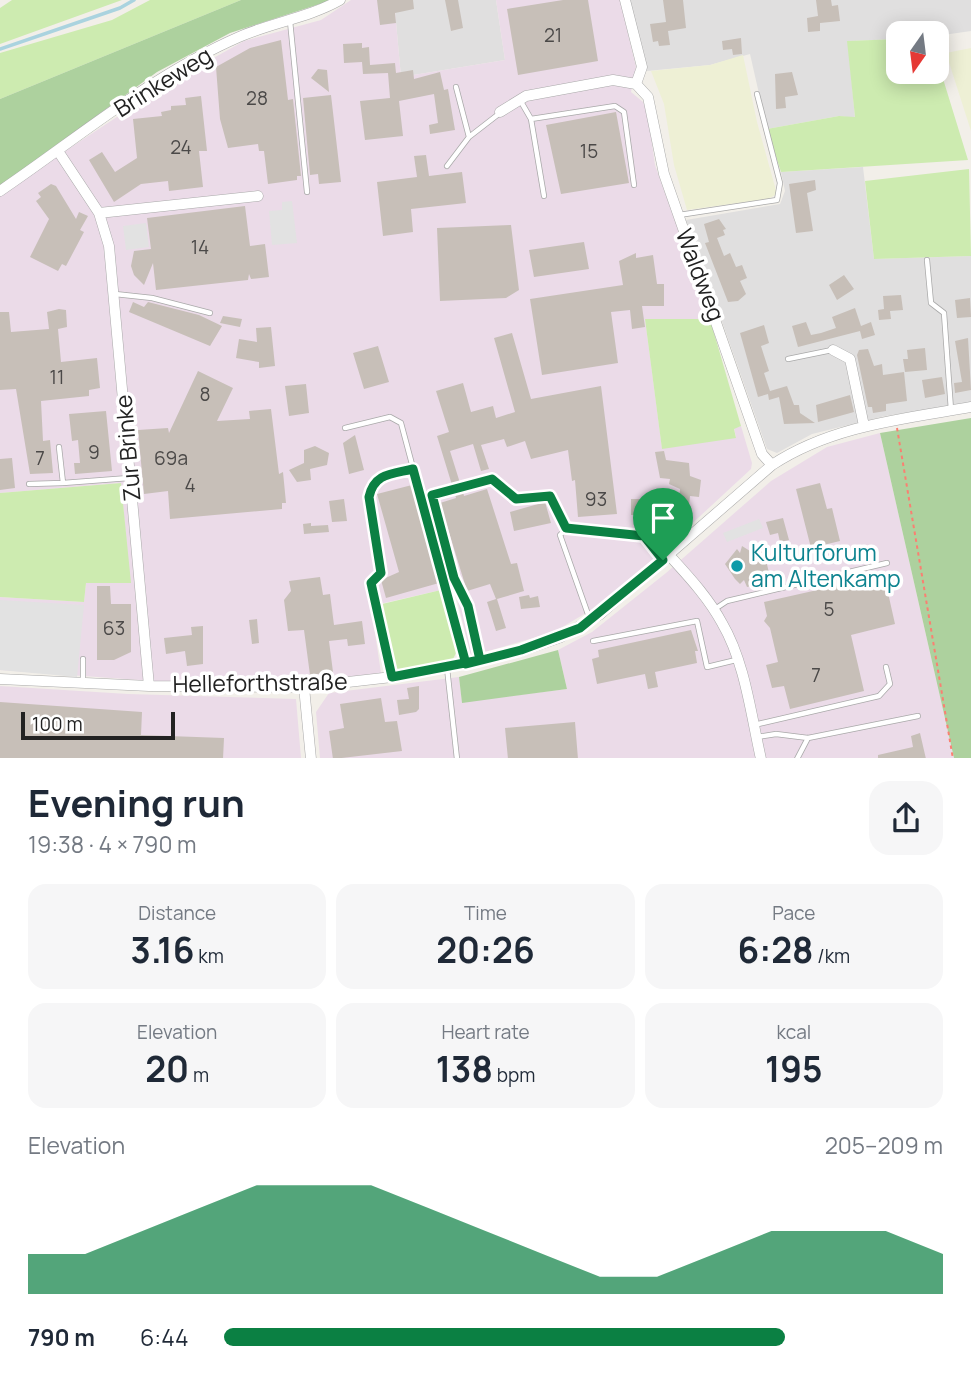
<!DOCTYPE html>
<html lang="en">
<head>
<meta charset="utf-8">
<style>
	:root { --surface:#fff; --page:#f6f6f7; --text:#1f2937; --muted:#747a83; --accent:#0b8043 }
	body { margin:0; font-family:Manrope,sans-serif; background:var(--page); color:var(--text); height:100vh; display:flex; flex-direction:column; font-size:26px; white-space:nowrap }
	* { box-sizing:border-box; margin:0 }
	p { font-size:23px; color:var(--muted) }
	.icon { flex:none; width:38px; height:38px; fill:none; stroke:currentColor; stroke-width:2; stroke-linecap:round; stroke-linejoin:round }
	.map { position:relative; height:758px; overflow:hidden }
	.panel { display:flex; flex-direction:column; background:var(--surface); flex:1 }
	.panel>* { flex:none }
	.needle { width:46px; rotate:194deg }
	.fabs { position:absolute; left:886px; top:21px; display:grid; gap:14px }
	.fabs a { display:grid; place-items:center; width:63px; height:63px; border-radius:14px; background:var(--surface); box-shadow:0 4px 18px #0003; font-size:35px }
	.scale { position:absolute; left:21px; bottom:18px; width:154px; box-sizing:border-box; padding-left:7px; border:4px solid #222; border-top:0; font-size:19px; line-height:24px; white-space:nowrap; color:#222; -webkit-text-stroke:5px #fff; paint-order:stroke }
	.pin { position:absolute; display:grid; place-items:center; width:60px; height:60px; color:#fff; margin:-72px -30px; border-radius:50% 50% 50% 0; rotate:-45deg; box-shadow:0 0 7px #0007 }
	.pin .icon { rotate:45deg }
	.round { display:grid; place-items:center; flex:none; width:74px; height:74px; border-radius:21px; background:var(--page) }
	.summary { display:flex; align-items:center; justify-content:space-between; height:119px; padding:0 28px }
	h1 { font-size:38px; font-weight:700; line-height:52px }
	.stats { display:grid; grid-template-columns:repeat(3,1fr); gap:10px; height:119px; padding:7px 28px }
	.stats div { display:grid; align-content:center; border-radius:18px; background:var(--page); text-align:center }
	.stats b { font-size:35px; font-weight:700 }
	.stats small { font-size:19px; font-weight:400 }
	.stats p { font-size:19px }
	.chart { height:196px; padding:14px 28px }
	.chart p { display:flex; justify-content:space-between }
	.chart svg { width:100%; height:126px; margin-top:7px; fill:var(--accent); opacity:.7 }
	ul { padding:0 28px; list-style:none; font-size:23px }
	li { display:grid; grid-template-columns:112px 84px 1fr; align-items:center; height:52px }
	li i { height:18px; border-radius:9px; background:var(--accent) }
	.map>svg:first-child { display:block }
	.residential { fill:#e0dfdf }
	.industrial { fill:#ebdbe8 }
	.farmland { fill:#eef0d5 }
	.grass { fill:#cdebb0 }
	.forest { fill:#add19e }
	.parking { fill:#e2e2e2 }
	.lines { fill:none; stroke-linecap:round; stroke-linejoin:round }
	.stream { stroke:#aad3df; stroke-width:3.5 }
	.building { fill:#c7bfb8 }
	.service-casing { stroke:#a9a9a9; stroke-width:6 }
	.minor-casing { stroke:#a9a9a9; stroke-width:11 }
	.path { stroke:#fa8072; stroke-width:2; stroke-dasharray:3.5 3.5; stroke-linecap:butt }
	.service { stroke:#fff; stroke-width:4.5 }
	.minor { stroke:#fff; stroke-width:10 }
	.route-casing { stroke:#fff; stroke-width:14 }
	.route { stroke:#0b8043; stroke-width:9 }
	.culture-dot { fill:#0f9aa8; stroke:#fff; stroke-width:2.5 }
	.labels { text-anchor:middle; stroke-width:7; stroke-linejoin:round; paint-order:stroke }
	.number-label { font-size:19px; fill:#4b4948 }
	.street-label { font-size:23px; fill:#222; stroke:#fff }
	.culture-label { font-size:23px; fill:#0d838f; stroke:#fff; text-anchor:start }
</style>
</head>
<body>
<div class="map">
<svg width="971" height="759" viewBox="0 0 971 759">
	<rect width="100%" height="100%" fill="#f2efe9"/>
	<path class="residential" d="M 394,0 L 496,0 L 505,60 L 401,77 Z
		M 629,0 L 971,0 L 971,31 L 936,36 L 936,33 L 898,33 L 898,39 L 848,41 L 855,118 L 839,116 L 767,129 L 750,54 L 710,65 L 647,71 Z
		M 863,167 L 874,259 L 971,256 L 971,403 L 885,416 L 812,434 L 777,453 L 767,449 L 686,220 L 780,204 L 785,191 L 781,172 Z"/>
	<path class="industrial" d="M 351,0 L 394,0 L 401,77 L 505,60 L 496,0 L 620,0 L 636,67 L 631,92 L 643,102 L 648,115 L 655,165 L 710,319 L 645,319 L 662,448 L 736,437 L 734,428 L 741,426 L 752,463 L 751,469 L 658,555 L 596,607 L 554,632 L 471,656 L 454,587 L 371,606 L 381,673 L 295,683 L 153,681 L 0,670 L 0,597 L 84,602 L 86,583 L 130,583 L 121,483 L 0,493 L 0,194 L 167,84 L 244,41 L 321,20 Z
		M 880,433 L 954,758 L 320,758 L 316,712 L 329,693 L 459,677 L 462,702 L 567,689 L 558,650 L 592,632 L 666,573 L 771,481 L 827,447 Z
		M 0,686 L 128,694 L 296,699 L 301,758 L 0,758 Z"/>
	<path class="farmland" d="M 971,48 L 971,131 L 946,53 Z
		M 743,55 L 757,122 L 777,194 L 768,199 L 687,210 L 674,165 L 664,104 L 651,71 L 710,65 Z"/>
	<path class="grass" d="M 12,0 L 122,0 L 0,44 L 0,8 Z
		M 150,0 L 241,0 L 0,99 L 0,53 L 112,20 Z
		M 898,39 L 898,72 L 936,72 L 936,56 L 968,160 L 781,172 L 767,129 L 839,116 L 855,117 L 847,41 Z
		M 969,169 L 971,256 L 874,259 L 865,181 Z
		M 645,319 L 710,319 L 741,426 L 734,429 L 736,438 L 662,449 Z
		M 121,483 L 131,583 L 86,583 L 84,602 L 0,597 L 0,493 Z
		M 441,590 L 457,651 L 453,659 L 398,670 L 390,656 L 378,605 Z"/>
	<path class="forest" d="M 241,0 L 332,0 L 230,33 L 157,72 L 0,186 L 0,99 Z
		M 971,418 L 971,758 L 954,758 L 880,433 Z
		M 558,650 L 567,689 L 462,703 L 459,677 Z"/>
	<path class="parking" d="M 292,201 L 297,243 L 272,245 L 269,211 L 282,210 L 282,202 Z
		M 146,223 L 149,247 L 126,250 L 123,226 Z
		M 759,519 L 763,528 L 727,542 L 723,533 Z
		M 0,600 L 84,605 L 77,677 L 0,670 Z"/>
	<g class="lines">
		<path class="stream" d="M 0,49 L 120,8 L 134,0"/>
	</g>
	<path class="building" d="M 377,0 L 413,0 L 414,9 L 395,13 L 396,23 L 380,25 Z
		M 445,0 L 458,0 L 463,28 L 451,31 Z
		M 563,0 L 588,0 L 598,61 L 518,75 L 507,9 Z
		M 663,0 L 683,0 L 686,28 L 668,31 L 670,45 L 659,46 L 658,41 L 653,42 L 650,24 L 666,22 Z
		M 816,0 L 831,0 L 832,6 L 838,5 L 840,21 L 820,23 L 820,31 L 808,32 L 807,18 L 818,16 Z
		M 741,38 L 742,54 L 733,55 L 732,49 L 723,50 L 722,41 Z
		M 281,40 L 288,100 L 293,99 L 301,176 L 297,176 L 297,180 L 268,184 L 264,151 L 259,151 L 258,144 L 228,148 L 220,119 L 216,67 L 250,48 Z
		M 362,43 L 362,48 L 369,47 L 370,65 L 395,63 L 396,73 L 413,70 L 414,79 L 440,72 L 444,90 L 448,89 L 455,130 L 430,134 L 429,125 L 438,123 L 434,94 L 399,101 L 403,136 L 365,140 L 360,101 L 390,98 L 388,73 L 363,74 L 362,62 L 344,63 L 343,44 Z
		M 318,69 L 327,70 L 329,92 L 311,78 Z
		M 792,72 L 798,95 L 785,97 L 786,108 L 776,109 L 775,74 Z
		M 331,95 L 341,182 L 319,184 L 318,174 L 310,175 L 303,98 Z
		M 201,96 L 207,151 L 199,151 L 203,187 L 169,191 L 168,181 L 141,184 L 114,202 L 89,160 L 102,152 L 115,172 L 137,158 L 133,119 L 162,116 L 161,112 L 171,110 L 171,106 L 186,105 L 185,98 Z
		M 616,112 L 629,183 L 561,194 L 546,125 Z
		M 426,155 L 429,176 L 462,172 L 466,203 L 411,209 L 413,232 L 383,236 L 377,182 L 417,177 L 414,156 Z
		M 815,180 L 816,190 L 807,193 L 813,231 L 796,233 L 789,184 Z
		M 51,184 L 56,186 L 76,219 L 79,212 L 88,216 L 80,230 L 84,232 L 66,266 L 62,264 L 58,271 L 30,257 L 49,219 L 36,201 L 41,197 L 38,193 Z
		M 245,206 L 250,246 L 265,244 L 269,277 L 251,279 L 249,274 L 248,280 L 156,290 L 153,263 L 144,285 L 134,275 L 131,266 L 134,251 L 151,249 L 147,218 Z
		M 719,219 L 726,229 L 723,230 L 725,235 L 717,238 L 724,256 L 730,253 L 736,267 L 742,265 L 747,278 L 740,281 L 746,294 L 738,301 L 728,302 L 705,243 L 709,242 L 704,224 Z
		M 511,225 L 519,290 L 506,298 L 440,301 L 437,228 Z
		M 584,242 L 589,269 L 534,277 L 529,250 Z
		M 636,253 L 636,258 L 653,255 L 657,284 L 664,284 L 664,306 L 642,306 L 645,327 L 632,329 L 630,310 L 611,312 L 618,363 L 542,375 L 530,299 L 623,285 L 619,261 Z
		M 844,275 L 854,289 L 837,300 L 829,285 Z
		M 901,295 L 903,310 L 890,311 L 891,319 L 879,320 L 878,310 L 884,309 L 883,296 Z
		M 970,298 L 971,317 L 957,318 L 955,300 Z
		M 133,302 L 144,307 L 148,302 L 199,315 L 222,326 L 210,346 L 129,312 Z
		M 855,308 L 861,326 L 871,322 L 875,335 L 862,339 L 860,331 L 798,347 L 792,326 L 806,322 L 811,335 L 821,333 L 836,328 L 832,317 Z
		M 59,309 L 66,310 L 67,327 L 58,329 L 61,362 L 97,358 L 100,388 L 89,390 L 89,396 L 41,401 L 43,441 L 50,440 L 53,473 L 30,474 L 16,389 L 0,390 L 0,312 L 9,312 L 11,332 L 49,329 L 47,312 Z
		M 223,316 L 242,319 L 240,327 L 220,323 Z
		M 764,325 L 769,343 L 761,346 L 769,371 L 764,373 L 770,391 L 787,386 L 794,405 L 799,405 L 800,413 L 815,423 L 784,424 L 779,397 L 769,400 L 768,394 L 758,397 L 740,333 Z
		M 271,327 L 275,366 L 259,368 L 259,362 L 236,358 L 239,339 L 257,342 L 256,328 Z
		M 512,333 L 531,399 L 601,386 L 617,514 L 578,517 L 575,480 L 572,481 L 568,450 L 531,459 L 525,441 L 507,447 L 504,439 L 481,445 L 489,469 L 481,471 L 473,444 L 450,451 L 460,483 L 452,485 L 437,436 L 449,432 L 436,391 L 463,383 L 471,412 L 493,406 L 496,418 L 515,412 L 494,338 Z
		M 968,338 L 971,390 L 955,393 L 954,383 L 962,382 L 955,341 Z
		M 378,346 L 389,382 L 364,389 L 353,353 Z
		M 925,348 L 927,370 L 905,372 L 903,359 L 908,359 L 907,350 Z
		M 868,349 L 874,366 L 882,364 L 883,375 L 904,372 L 907,401 L 886,404 L 886,411 L 873,413 L 872,407 L 868,407 L 857,355 L 859,350 Z
		M 198,371 L 233,388 L 217,421 L 250,419 L 249,411 L 271,409 L 279,474 L 283,472 L 286,503 L 282,503 L 282,509 L 170,519 L 168,491 L 144,494 L 138,430 L 168,428 L 169,433 Z
		M 942,377 L 945,394 L 925,398 L 922,380 Z
		M 306,384 L 309,413 L 289,416 L 285,386 Z
		M 850,395 L 854,412 L 818,422 L 816,405 Z
		M 106,411 L 112,471 L 75,474 L 74,463 L 80,463 L 78,440 L 72,441 L 69,414 Z
		M 355,435 L 364,470 L 349,474 L 343,443 Z
		M 315,446 L 329,453 L 327,465 L 310,469 L 311,480 L 297,482 L 289,470 L 304,463 L 304,450 Z
		M 664,451 L 666,460 L 689,463 L 690,476 L 701,480 L 699,497 L 690,496 L 688,515 L 678,514 L 680,489 L 669,484 L 670,479 L 660,478 L 655,452 Z
		M 12,458 L 15,488 L 0,490 L 0,459 Z
		M 820,483 L 827,509 L 832,508 L 840,541 L 811,548 L 796,489 Z
		M 412,485 L 439,583 L 386,598 L 381,580 L 399,572 L 377,494 Z
		M 487,489 L 511,564 L 517,563 L 524,591 L 497,599 L 506,628 L 496,631 L 487,602 L 496,599 L 490,584 L 467,591 L 440,503 L 456,498 L 455,494 L 463,492 L 464,496 Z
		M 344,499 L 347,521 L 332,522 L 329,501 Z
		M 631,499 L 648,499 L 648,515 L 631,515 Z
		M 545,502 L 551,523 L 514,531 L 510,512 Z
		M 783,518 L 789,540 L 780,542 L 778,533 L 770,535 L 766,522 Z
		M 311,523 L 311,526 L 328,525 L 329,532 L 304,534 L 303,524 Z
		M 742,546 L 750,551 L 763,548 L 771,581 L 747,587 L 744,580 L 740,584 L 735,579 L 725,564 L 737,549 L 740,553 Z
		M 884,575 L 895,624 L 851,635 L 864,691 L 790,709 L 784,686 L 772,688 L 766,665 L 778,662 L 770,628 L 764,621 L 767,616 L 764,602 Z
		M 320,577 L 323,595 L 330,594 L 334,625 L 362,621 L 365,644 L 348,646 L 347,639 L 329,641 L 333,672 L 310,675 L 304,630 L 288,631 L 284,600 L 291,591 L 289,581 Z
		M 97,586 L 110,586 L 111,604 L 131,604 L 131,652 L 114,660 L 97,660 Z
		M 529,595 L 530,598 L 538,596 L 540,607 L 521,609 L 519,597 Z
		M 257,619 L 259,643 L 252,644 L 249,620 Z
		M 203,626 L 203,664 L 187,666 L 185,651 L 166,654 L 164,638 L 192,635 L 191,627 Z
		M 691,630 L 698,651 L 695,651 L 697,663 L 655,672 L 658,687 L 648,689 L 645,674 L 597,684 L 592,659 L 599,657 L 598,650 Z
		M 419,686 L 419,709 L 416,712 L 399,715 L 397,700 L 409,699 L 407,688 Z
		M 381,698 L 385,722 L 397,721 L 402,751 L 333,759 L 329,731 L 344,728 L 340,704 Z
		M 0,702 L 142,712 L 141,735 L 224,738 L 223,759 L 0,759 Z
		M 575,722 L 578,759 L 508,759 L 505,728 Z
		M 920,733 L 926,759 L 878,759 L 878,755 L 913,747 L 911,736 Z"/>
	<g class="lines">
		<defs>
			<path id="service" d="M 290,21 L 307,192
				M 456,87 L 469,137
				M 520,100 L 531,119 L 544,196
				M 531,119 L 615,106 L 624,112 L 634,185
				M 447,166 L 469,137 L 500,113
				M 679,215 L 777,200 L 780,183 L 757,94
				M 927,260 L 931,303 L 944,313 L 951,410
				M 115,294 L 152,298 L 210,313
				M 788,359 L 832,350
				M 345,428 L 390,417 L 401,423 L 465,663
				M 59,447 L 63,483 L 129,478
				M 29,484 L 63,483
				M 715,609 L 727,601 L 887,563
				M 590,620 L 560,535 L 567,528 L 644,536 L 662,559
				M 593,641 L 697,621 L 707,667 L 736,660
				M 479,658 L 468,606 L 454,578 L 432,495 L 492,479 L 516,499 L 550,496 L 567,528
				M 447,668 L 457,759
				M 392,676 L 371,583 L 381,573 L 369,497 L 375,479 L 413,469
				M 83,683 L 83,659
				M 754,725 L 879,696 L 890,684 L 886,667
				M 757,737 L 776,734 L 808,738 L 918,716
				M 797,759 L 808,738"/>
			<path id="minor" d="M 625,0 L 642,67 L 636,84
				M 500,112 L 526,96 L 613,80 L 636,84 L 648,97 L 664,174 L 762,454 L 772,465
				M 58,151 L 99,213 L 109,246 L 149,686
				M 0,191 C 78,138 152,75 239,37 C 273,22 308,18 340,0
				M 99,213 L 258,196
				M 833,350 L 850,359 L 864,426
				M 669,555 C 688,576 708,597 722,623 C 745,662 751,715 761,759
				M 0,679 L 149,686 L 304,687 L 392,677 L 521,651 L 561,637 L 599,615 L 772,465 C 831,426 902,419 971,407
				M 304,687 L 311,759"/>
		</defs>
		<use href="#service" class="service-casing"/>
		<use href="#minor" class="minor-casing"/>
		<path class="path" d="M 897,428 L 953,759"/>
		<use href="#service" class="service"/>
		<use href="#minor" class="minor"/>
	</g>
	<g class="lines">
		<defs>
			<path id="route" d="M 663,560 L 580,628 L 521,650 L 466,664 L 413,469 C 392,474 374,473 369,497 L 381,573 L 371,583 L 392,677 L 480,660 L 468,606 L 454,578 L 432,495 L 492,479 L 516,499 L 550,496 L 566,528 L 644,536 L 663,560"/>
		</defs>
		<use href="#route" class="route-casing"/>
		<use href="#route" class="route"/>
	</g>
	<circle class="culture-dot" cx="737" cy="566" r="7"/>
	<g class="labels">
		<g class="number-label">
			<text x="553" y="42">21</text>
			<text x="257" y="105">28</text>
			<text x="181" y="154">24</text>
			<text x="589" y="158">15</text>
			<text x="200" y="254">14</text>
			<text x="57" y="384">11</text>
			<text x="205" y="401">8</text>
			<text x="94" y="459">9</text>
			<text x="40" y="465">7</text>
			<text x="171" y="465">69a</text>
			<text x="190" y="492">4</text>
			<text x="596" y="506">93</text>
			<text x="829" y="616">5</text>
			<text x="114" y="635">63</text>
			<text x="816" y="682">7</text>
		</g>
		<g class="street-label">
			<text transform="translate(163 82) rotate(-32)" y="8">Brinkeweg</text>
			<text transform="translate(700 275) rotate(69)" y="8">Waldweg</text>
			<text transform="translate(128 448) rotate(-95)" y="8">Zur Brinke</text>
			<text transform="translate(260 683) rotate(-1)" y="8">Helleforthstraße</text>
		</g>
		<g class="culture-label">
			<text x="751" y="561">Kulturforum<tspan x="751" dy="26">am Altenkamp</tspan></text>
		</g>
	</g>
</svg>
<div class="fabs">
<a><svg class="needle" viewBox="-14 -14 28 28"><path d="M0-13l5 13h-10z" fill="#e53935"/><path d="M0 13l5-13h-10z" fill="#747a83"/></svg></a>
</div>
<div class="scale">100 m</div>
<div class="pin" style="left:663px;top:560px;background:#1e9e55"><svg class="icon" aria-label="arrive" viewBox="0 0 24 24"><path d="M6 21V4h12l-3 4 3 4H6"/></svg></div>
</div>
<section class="panel">
<div class="summary"><div><h1>Evening run</h1><p>19:38 · 4 × 790 m</p></div><a class="round"><svg class="icon" aria-label="share" viewBox="0 0 24 24"><path d="M12 15V3M7 8l5-5 5 5M5 13v7h14v-7"/></svg></a></div>
<div class="stats">
<div><p>Distance</p><b>3.16<small> km</small></b></div>
<div><p>Time</p><b>20:26</b></div>
<div><p>Pace</p><b>6:28<small> /km</small></b></div>
</div>
<div class="stats">
<div><p>Elevation</p><b>20<small> m</small></b></div>
<div><p>Heart rate</p><b>138<small> bpm</small></b></div>
<div><p>kcal</p><b>195</b></div>
</div>
<div class="chart"><p><span>Elevation</span>205–209 m</p>
<svg viewBox="0 0 160 44" preserveAspectRatio="none"><path d="M0 44V30L10 30L20 22L30 14L40 6L50 6L60 6L70 14L80 22L90 30L100 38L110 38L120 30L130 22L140 22L150 22L160 30V44z"/></svg>
</div>
<ul>
<li><b>790 m</b>6:44<i style="width:78%"></i></li>
</ul>
</section>
</body>
</html>
